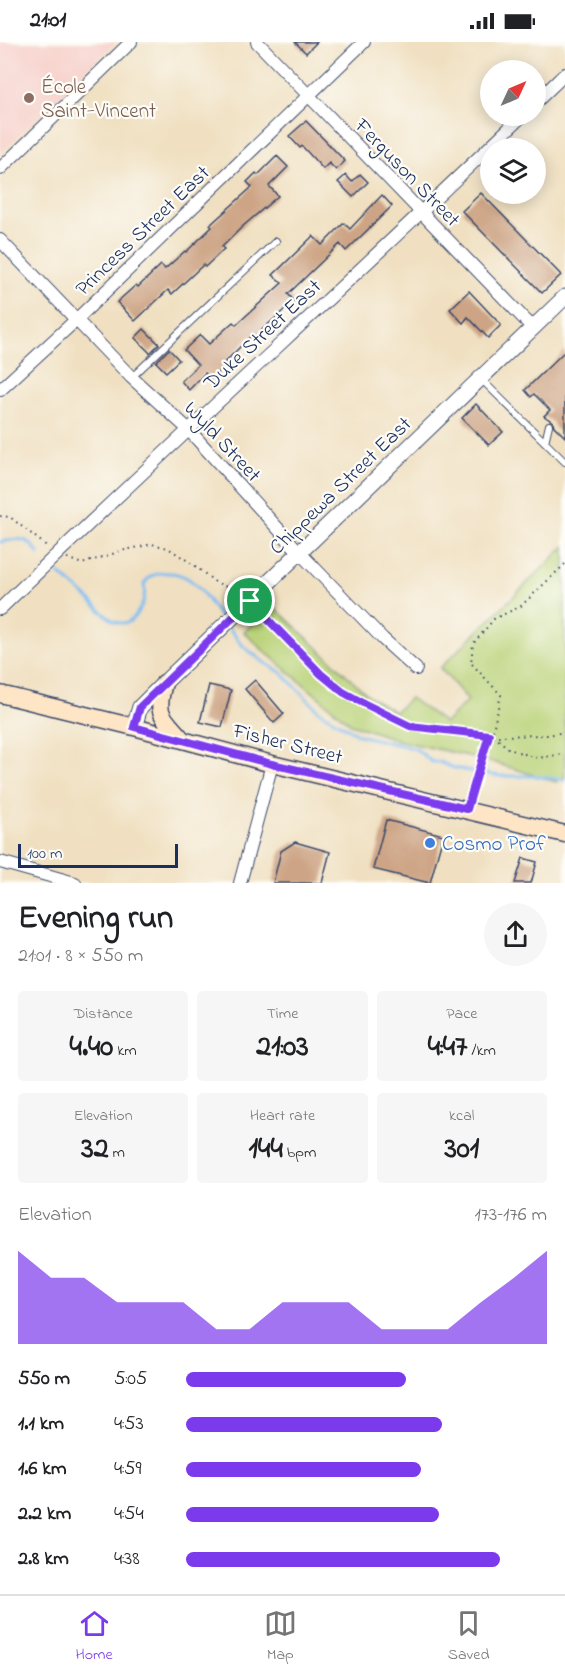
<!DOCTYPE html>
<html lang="en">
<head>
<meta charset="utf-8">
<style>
	:root { --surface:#fff; --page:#f6f6f6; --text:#202124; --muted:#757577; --line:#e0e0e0; --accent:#7c3aed }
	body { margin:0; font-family:"Indie Flower",sans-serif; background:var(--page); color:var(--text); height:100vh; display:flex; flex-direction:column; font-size:22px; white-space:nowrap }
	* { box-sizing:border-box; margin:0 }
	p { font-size:20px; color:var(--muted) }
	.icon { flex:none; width:33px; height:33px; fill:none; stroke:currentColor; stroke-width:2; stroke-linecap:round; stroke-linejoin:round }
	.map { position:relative; height:841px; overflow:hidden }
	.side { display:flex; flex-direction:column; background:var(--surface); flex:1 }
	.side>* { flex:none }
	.needle { width:39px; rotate:46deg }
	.tools { position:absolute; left:480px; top:18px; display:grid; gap:12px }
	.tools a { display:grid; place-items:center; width:66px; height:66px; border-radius:50%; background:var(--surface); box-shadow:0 3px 15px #0003; font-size:30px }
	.scale { position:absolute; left:18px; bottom:15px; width:160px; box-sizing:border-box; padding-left:6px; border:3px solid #1b2f5e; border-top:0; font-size:16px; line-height:21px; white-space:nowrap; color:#1b2f5e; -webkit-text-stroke:4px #fdfcf7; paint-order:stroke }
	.pin { position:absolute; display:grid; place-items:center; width:51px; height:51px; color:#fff; margin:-26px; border:3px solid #fff; border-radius:50%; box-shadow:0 2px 6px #0007 }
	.round { display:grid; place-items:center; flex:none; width:63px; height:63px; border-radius:32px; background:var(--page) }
	.head { display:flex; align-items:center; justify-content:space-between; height:102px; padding:0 18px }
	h1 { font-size:33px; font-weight:800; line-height:45px }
	.stats { display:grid; grid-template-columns:repeat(3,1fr); gap:9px; height:102px; padding:6px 18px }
	.stats div { display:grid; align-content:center; border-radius:6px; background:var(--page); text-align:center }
	.stats b { font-size:30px; font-weight:800 }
	.stats small { font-size:16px; font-weight:400 }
	.stats p { font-size:16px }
	.chart { height:168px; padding:12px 18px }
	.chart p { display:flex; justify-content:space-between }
	.chart svg { width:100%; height:108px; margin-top:6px; fill:var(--accent); opacity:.7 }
	ul { padding:0 18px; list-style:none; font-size:20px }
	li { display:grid; grid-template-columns:96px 72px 1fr; align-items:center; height:45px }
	li i { height:15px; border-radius:8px; background:var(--accent) }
	.status { display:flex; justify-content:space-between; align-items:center; height:42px; padding:0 30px; background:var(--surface); direction:ltr }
	.status svg { height:16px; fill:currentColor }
	.dock { display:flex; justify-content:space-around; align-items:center; height:84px; border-top:2px solid var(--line); background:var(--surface); font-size:16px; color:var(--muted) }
	.dock a { display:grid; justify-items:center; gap:3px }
	.dock .active { color:var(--accent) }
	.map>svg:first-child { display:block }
	.built { fill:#f7d0ca }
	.green { fill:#b9d277; stroke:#6a806a; stroke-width:1.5 }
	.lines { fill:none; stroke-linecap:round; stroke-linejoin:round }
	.stream { stroke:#7dbdf2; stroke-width:3 }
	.building { fill:#cda485 }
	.service-casing { stroke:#3b4a6d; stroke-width:8 }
	.minor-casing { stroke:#3b4a6d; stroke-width:14 }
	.tertiary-casing { stroke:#3b4a6d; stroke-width:17 }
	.secondary-casing { stroke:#3b4a6d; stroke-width:19 }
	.path { stroke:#3b4a6d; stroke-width:2; stroke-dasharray:1.5 4.5; stroke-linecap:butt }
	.service { stroke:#fff; stroke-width:6 }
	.minor { stroke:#fff; stroke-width:12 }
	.tertiary { stroke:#fff; stroke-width:15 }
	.secondary { stroke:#fee5c5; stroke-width:16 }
	.route-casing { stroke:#fff; stroke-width:12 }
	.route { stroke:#7c3aed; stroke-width:8 }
	.education-dot { fill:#8d6e63; stroke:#fdfcf7; stroke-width:2 }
	.shop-dot { fill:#3f7fe0; stroke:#fdfcf7; stroke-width:2 }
	.labels { text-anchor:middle; stroke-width:4.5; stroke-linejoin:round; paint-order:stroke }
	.education-label { font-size:21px; fill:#785e54; stroke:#fdfcf7; text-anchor:start }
	.street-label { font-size:21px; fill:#1b2f5e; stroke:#fdfcf7 }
	.shop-label { font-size:21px; fill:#366cbe; stroke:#fdfcf7; text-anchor:start }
</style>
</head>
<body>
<div class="status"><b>21:01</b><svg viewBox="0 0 49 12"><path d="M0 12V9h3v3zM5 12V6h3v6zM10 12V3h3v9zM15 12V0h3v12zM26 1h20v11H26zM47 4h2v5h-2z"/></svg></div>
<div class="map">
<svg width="565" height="841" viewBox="0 0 565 841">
	<rect width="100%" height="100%" fill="#fdfcf7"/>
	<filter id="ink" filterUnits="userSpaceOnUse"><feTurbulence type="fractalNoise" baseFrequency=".0167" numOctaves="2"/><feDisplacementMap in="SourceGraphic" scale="12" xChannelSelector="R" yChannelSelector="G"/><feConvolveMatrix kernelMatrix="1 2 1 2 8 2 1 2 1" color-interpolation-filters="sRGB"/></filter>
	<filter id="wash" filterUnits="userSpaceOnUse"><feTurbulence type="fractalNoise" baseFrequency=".008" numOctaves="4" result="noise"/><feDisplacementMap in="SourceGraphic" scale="24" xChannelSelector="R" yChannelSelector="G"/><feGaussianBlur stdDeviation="1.35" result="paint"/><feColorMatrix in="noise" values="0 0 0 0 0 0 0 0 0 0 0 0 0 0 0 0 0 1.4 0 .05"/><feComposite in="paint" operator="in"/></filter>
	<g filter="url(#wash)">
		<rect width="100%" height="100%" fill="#f0e0c1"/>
		<path class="built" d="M 0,0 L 116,0 L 0,112 Z"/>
		<path class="green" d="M 565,504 L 565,735 L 556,740 L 486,718 L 401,699 L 351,682 L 264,609 L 244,590 L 272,563 L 369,654 L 395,670 L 410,656 L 445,681 L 468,658 L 440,626 Z"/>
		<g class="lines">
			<path class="stream" d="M 0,500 C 21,497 26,493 39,512
				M 58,531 C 70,541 84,551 94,562 C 105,573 122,592 136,573 C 143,564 146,553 144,542 C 149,534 154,532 163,531 C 196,528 205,558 223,578
				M 229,586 L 243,604 L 262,619 L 282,631 L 319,669 L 359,693 L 416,707 L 432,720 L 439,720 L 454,726 L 500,734 L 535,734 L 565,738"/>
		</g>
		<g id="blocks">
			<path class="building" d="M 295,0 L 317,0 L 306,11 Z
				M 306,79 L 345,119 L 336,128 L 329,121 L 323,127 L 302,104 L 300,106 L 289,94 Z
				M 277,114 L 288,125 L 269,144 L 278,154 L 242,185 L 222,205 L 224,207 L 205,225 L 203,223 L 172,252 L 168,248 L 135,279 L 117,260 L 136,243 L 138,245 L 161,223 L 165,227 L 185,209 L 186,210 L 212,185 L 210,183 L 252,145 L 247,140 L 256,131 L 258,133 Z
				M 360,132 L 368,140 L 353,155 L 338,140 L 346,133 L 352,140 Z
				M 481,151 L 561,233 L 542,251 L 462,169 Z
				M 382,153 L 392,164 L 346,209 L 340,202 L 288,252 L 294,259 L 253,296 L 251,294 L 225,320 L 227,322 L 211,337 L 205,331 L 189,348 L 181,339 L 198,323 L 184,308 L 200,293 L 209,302 L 233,280 L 236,283 L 282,241 L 273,233 L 313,194 L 322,203 L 344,181 L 350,187 Z
				M 469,249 L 501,283 L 488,296 L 468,275 L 463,281 L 450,267 Z
				M 144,287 L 159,302 L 150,311 L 135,296 Z
				M 169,307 L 179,318 L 166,330 L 156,320 Z
				M 565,309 L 565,395 L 554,384 L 553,380 L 544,374 L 550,368 L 534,352 L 531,355 L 525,348 Z
				M 476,362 L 503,390 L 489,403 L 462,376 Z
				M 255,638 L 284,672 L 274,681 L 245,647 Z
				M 209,643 L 231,648 L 222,685 L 200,680 Z
				M 386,778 L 443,793 L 430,841 L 373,827 Z
				M 295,800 L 330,810 L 322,841 L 273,841 L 281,809 Z
				M 523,816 L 537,820 L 531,841 L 515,841 Z"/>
		</g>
	</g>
	<g filter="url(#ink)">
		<use href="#blocks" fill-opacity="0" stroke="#3b4a6d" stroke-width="1.5"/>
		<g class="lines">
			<defs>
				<path id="service" d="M 132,335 L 276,199
					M 481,337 L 565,420
					M 545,400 L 549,383"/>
				<path id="minor" d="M 257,0 L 533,286
					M 536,60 L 565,32
					M 0,127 L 131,0
					M 0,198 L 131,335 L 188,387 L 300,511 L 383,597 L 416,627
					M 0,348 L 77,277 L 364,0
					M 0,567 C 172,400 350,240 522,74
					M 0,820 L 75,841
					M 240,841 L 272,722"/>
				<path id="tertiary" d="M 134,685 L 140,665 L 164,641 L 565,255"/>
				<path id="secondary" d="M 164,641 C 155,674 162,673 183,698
					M 0,652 L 134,685 L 272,722 L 565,792"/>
			</defs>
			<use href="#service" class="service-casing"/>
			<use href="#minor" class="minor-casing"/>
			<use href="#tertiary" class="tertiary-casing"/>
			<use href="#secondary" class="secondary-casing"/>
			<path class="path" d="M 0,474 L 10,475 L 49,506
				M 67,516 L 82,522 L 121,509 L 152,502 L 168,506 L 194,523 L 215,540 L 241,551
				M 565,522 L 521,564 L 494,577 L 473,602 L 471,621 L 501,653 L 493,688 L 494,694 L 509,707 L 537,716 L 565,712
				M 258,568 L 321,632 L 343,649 L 386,674 L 410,684 L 494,694 L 548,693 L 565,690
				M 471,756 L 489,693"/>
			<use href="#service" class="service"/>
			<use href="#minor" class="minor"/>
			<use href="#tertiary" class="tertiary"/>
			<use href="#secondary" class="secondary"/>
		</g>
	</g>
	<g class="lines" filter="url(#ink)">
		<defs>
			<path id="route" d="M 250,559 L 321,632 L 343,650 L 363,661 L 410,684 L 489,693 L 467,767 L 272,722 L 134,685 L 140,665 Z"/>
		</defs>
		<use href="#route" class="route-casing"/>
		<use href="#route" class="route"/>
	</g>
	<circle class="education-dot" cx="29" cy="56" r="6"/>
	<circle class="shop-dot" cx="430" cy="801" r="6"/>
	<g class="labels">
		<g class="education-label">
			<text x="41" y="51">École<tspan x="41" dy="24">Saint-Vincent</tspan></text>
		</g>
		<g class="street-label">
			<text transform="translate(408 130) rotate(46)" y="7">Ferguson Street</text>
			<text transform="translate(142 188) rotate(-44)" y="7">Princess Street East</text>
			<text transform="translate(262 292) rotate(-43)" y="7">Duke Street East</text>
			<text transform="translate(223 399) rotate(47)" y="7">Wyld Street</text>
			<text transform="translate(340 443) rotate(-44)" y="7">Chippewa Street East</text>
			<text transform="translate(288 701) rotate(14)" y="7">Fisher Street</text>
		</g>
		<g class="shop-label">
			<text x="442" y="808">Cosmo Prof</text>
		</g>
	</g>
</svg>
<div class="tools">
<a><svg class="needle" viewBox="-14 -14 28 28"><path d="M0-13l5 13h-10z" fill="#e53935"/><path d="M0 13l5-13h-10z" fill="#757577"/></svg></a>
<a><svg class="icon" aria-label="layers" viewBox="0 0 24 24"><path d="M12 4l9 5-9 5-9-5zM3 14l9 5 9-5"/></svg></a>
</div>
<div class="scale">100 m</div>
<div class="pin" style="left:250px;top:559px;background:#1e9e55"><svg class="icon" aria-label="arrive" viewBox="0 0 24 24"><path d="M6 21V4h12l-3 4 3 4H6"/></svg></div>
</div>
<section class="side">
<div class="head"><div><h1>Evening run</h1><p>21:01 · 8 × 550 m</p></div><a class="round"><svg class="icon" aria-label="share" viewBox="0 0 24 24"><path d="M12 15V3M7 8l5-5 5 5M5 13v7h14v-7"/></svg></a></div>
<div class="stats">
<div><p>Distance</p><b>4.40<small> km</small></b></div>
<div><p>Time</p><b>21:03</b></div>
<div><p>Pace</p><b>4:47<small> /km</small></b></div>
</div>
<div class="stats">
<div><p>Elevation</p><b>32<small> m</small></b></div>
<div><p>Heart rate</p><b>144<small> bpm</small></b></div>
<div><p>kcal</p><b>301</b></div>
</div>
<div class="chart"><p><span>Elevation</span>173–176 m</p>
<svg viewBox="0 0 160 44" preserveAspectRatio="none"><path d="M0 44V6L10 17L20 17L30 27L40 27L50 27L60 38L70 38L80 27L90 27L100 27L110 38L120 38L130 38L140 27L150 17L160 6V44z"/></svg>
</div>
<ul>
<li><b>550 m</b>5:05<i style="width:61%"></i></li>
<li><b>1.1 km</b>4:53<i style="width:71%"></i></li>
<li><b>1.6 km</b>4:59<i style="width:65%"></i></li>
<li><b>2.2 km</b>4:54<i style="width:70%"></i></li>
<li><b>2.8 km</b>4:38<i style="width:87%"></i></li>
</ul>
</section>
<nav class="dock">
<a class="active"><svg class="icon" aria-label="home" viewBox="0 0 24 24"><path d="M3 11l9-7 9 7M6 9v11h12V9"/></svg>Home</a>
<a><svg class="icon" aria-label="map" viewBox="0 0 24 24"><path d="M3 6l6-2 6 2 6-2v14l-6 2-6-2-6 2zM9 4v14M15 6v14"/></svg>Map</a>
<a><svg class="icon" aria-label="saved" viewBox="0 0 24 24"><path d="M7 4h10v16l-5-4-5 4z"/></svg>Saved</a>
</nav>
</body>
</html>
